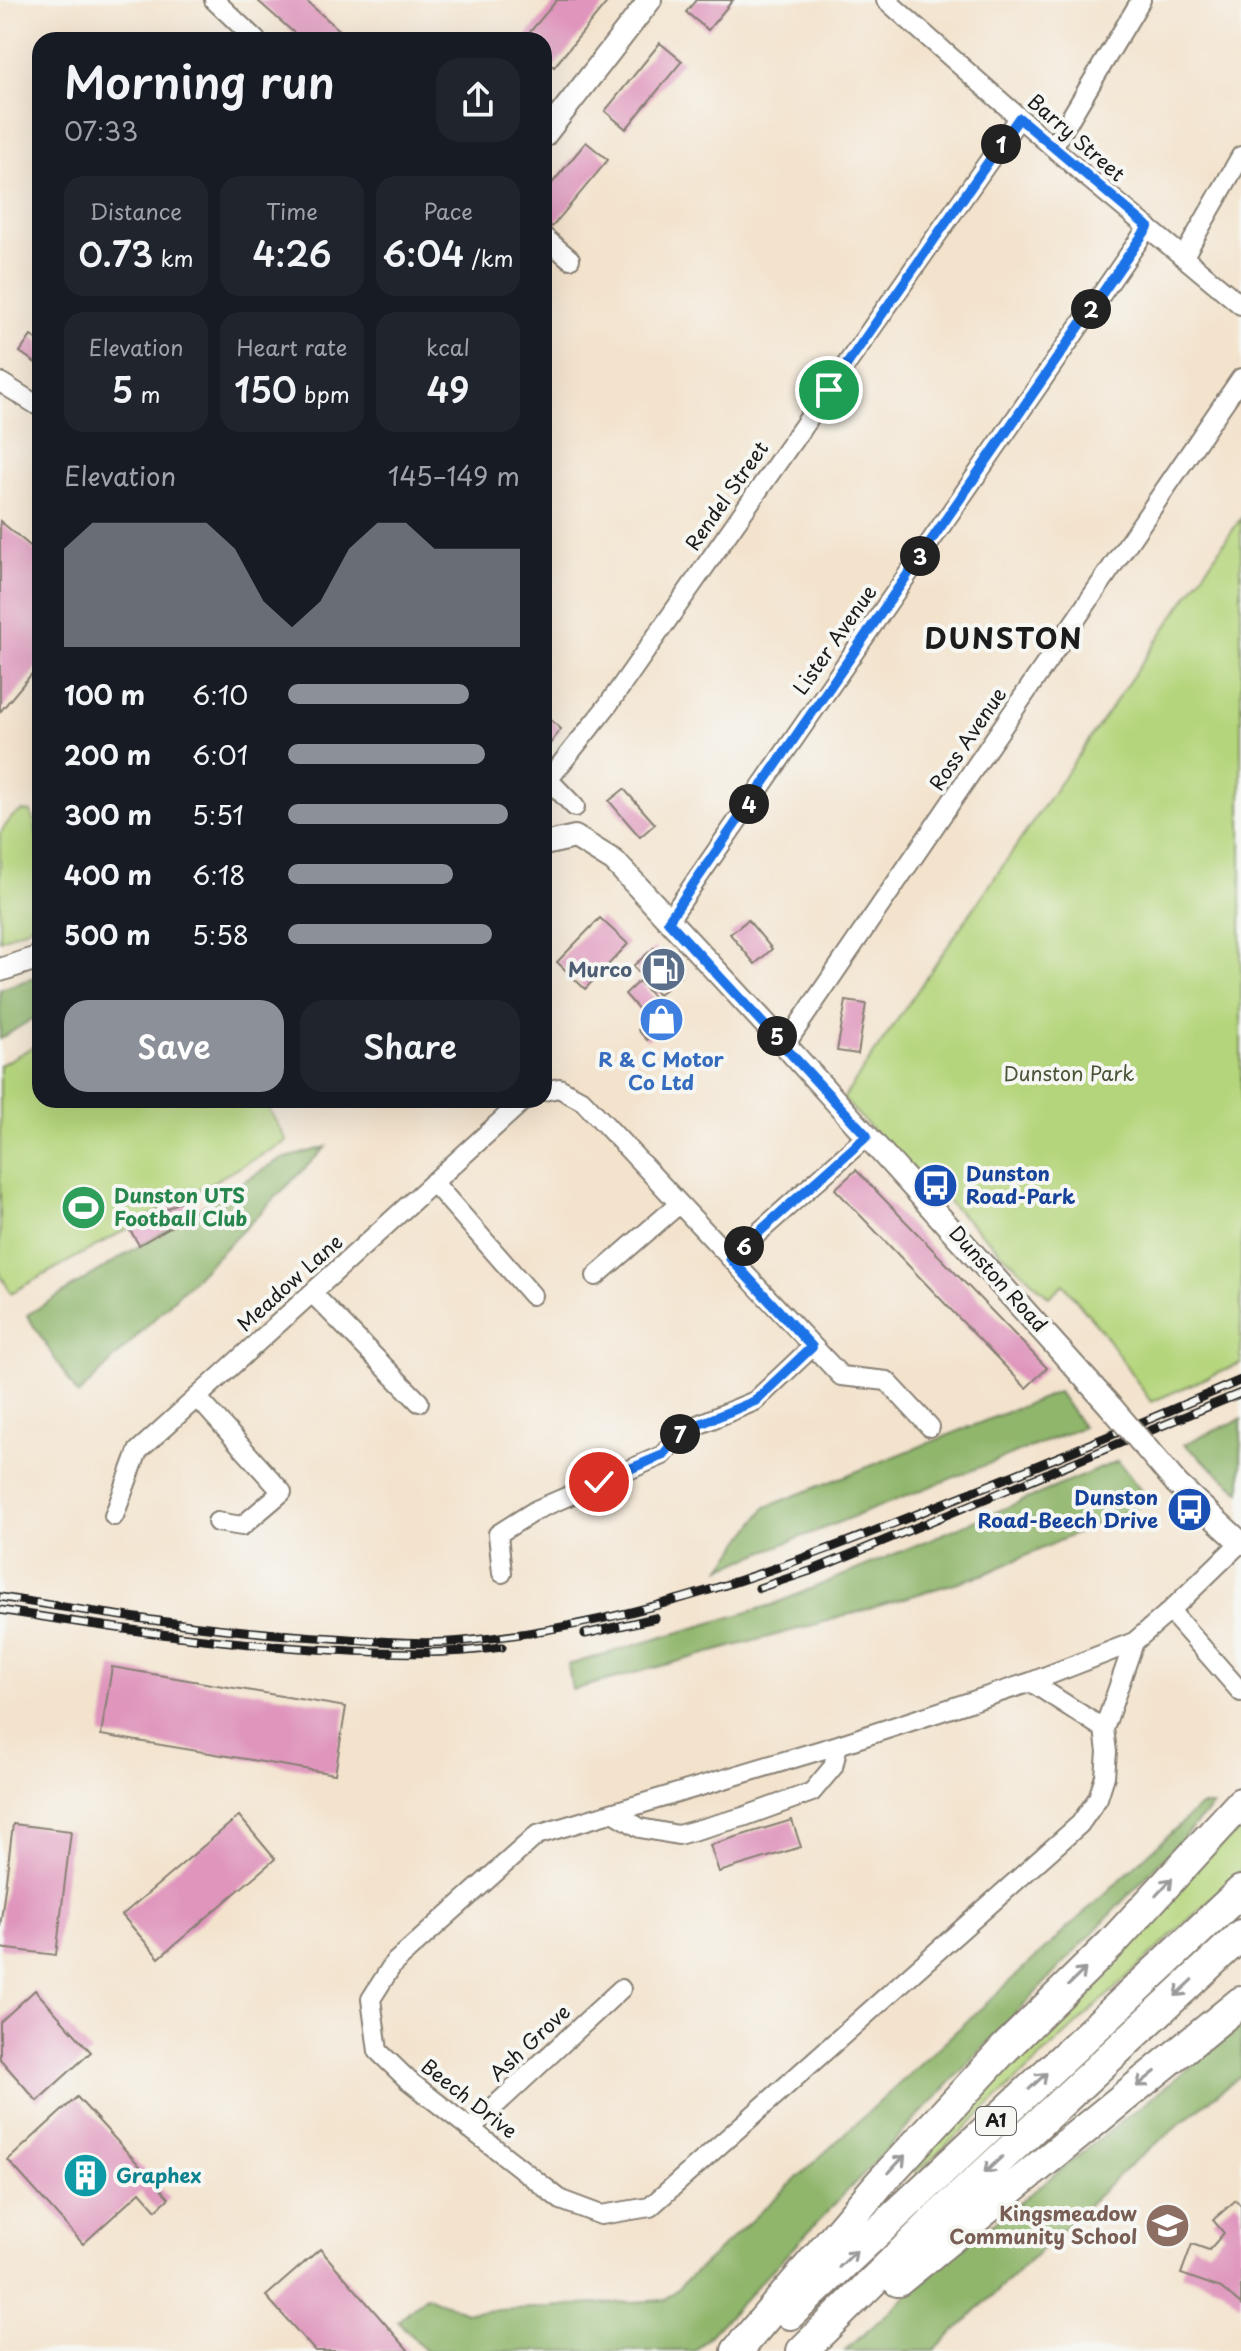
<!DOCTYPE html>
<html lang="en">
<head>
<meta charset="utf-8">
<style>
	:root { --surface:#171b24; --page:#20242c; --text:#f1f3f6; --muted:#9ea1a6; --accent:#8c9099 }
	body { margin:0; font-family:"Playpen Sans",sans-serif; background:var(--page); color:var(--text); height:100vh; display:flex; flex-direction:column; font-size:30px; white-space:nowrap }
	* { box-sizing:border-box; margin:0 }
	p { font-size:26px; color:var(--muted) }
	.icon { flex:none; width:44px; height:44px; fill:none; stroke:currentColor; stroke-width:2; stroke-linecap:round; stroke-linejoin:round }
	.map { position:relative; flex:1; overflow:hidden }
	.panel { position:absolute; left:32px; top:32px; width:520px; height:1076px; display:flex; flex-direction:column; background:var(--surface); border-radius:24px; box-shadow:0 8px 32px #0002 }
	.panel>* { flex:none }
	.pin { position:absolute; display:grid; place-items:center; width:68px; height:68px; color:#fff; margin:-34px; border:4px solid #fff; border-radius:50%; box-shadow:0 2px 8px #0007 }
	.km { position:absolute; width:40px; height:40px; margin:-20px; border-radius:50%; background:#222; color:#fff; font-size:22px; line-height:40px; text-align:center }
	.round { display:grid; place-items:center; flex:none; width:84px; height:84px; border-radius:24px; background:var(--page) }
	.overview { display:flex; align-items:center; justify-content:space-between; height:136px; padding:0 32px }
	h1 { font-size:44px; font-weight:600; line-height:60px }
	.figures { display:grid; grid-template-columns:repeat(3,1fr); gap:12px; height:136px; padding:8px 32px }
	.figures div { display:grid; align-content:center; border-radius:20px; background:var(--page); text-align:center }
	.figures b { font-size:34px; font-weight:600 }
	.figures small { font-size:22px; font-weight:400 }
	.figures p { font-size:22px }
	.chart { height:224px; padding:16px 32px }
	.chart p { display:flex; justify-content:space-between }
	.chart svg { width:100%; height:144px; margin-top:8px; fill:var(--accent); opacity:.7 }
	.button { display:flex; gap:16px; margin-top:auto; padding:16px 32px }
	.button a { flex:1; height:92px; border-radius:24px; background:var(--accent); color:#fff; font-size:32px; font-weight:600; line-height:92px; text-align:center }
	.button a+a { background:var(--page); color:var(--text) }
	ul { padding:0 32px; list-style:none; font-size:26px }
	li { display:grid; grid-template-columns:128px 96px 1fr; align-items:center; height:60px }
	li i { height:20px; border-radius:10px; background:var(--accent) }
	.map>svg:first-child { display:block }
	.green { fill:#b5d57c; stroke:#68784c; stroke-width:2 }
	.forest { fill:#90b66c; stroke:#566944; stroke-width:2 }
	.building { fill:#df95bc }
	.lines { fill:none; stroke-linecap:round; stroke-linejoin:round }
	.minor-casing { stroke:#888074; stroke-width:22 }
	.tertiary-casing { stroke:#888074; stroke-width:26 }
	.trunk-casing { stroke:#888074; stroke-width:34 }
	.minor { stroke:#fff; stroke-width:18 }
	.tertiary { stroke:#fff; stroke-width:22 }
	.trunk { stroke:#fff; stroke-width:30 }
	.rail-casing { stroke:#1c1c1c; stroke-width:9 }
	.rail { stroke:#f6f6f2; stroke-width:6; stroke-dasharray:18; stroke-linecap:butt }
	.tertiary-bridge-casing { stroke:#888074; stroke-width:26; stroke-linecap:butt }
	.tertiary-bridge { stroke:#fff; stroke-width:22 }
	.oneway { stroke:#999 }
	.route-casing { stroke:#fff; stroke-width:16 }
	.route { stroke:#1a73e8; stroke-width:10 }
	.labels { text-anchor:middle; stroke-width:8; stroke-linejoin:round; paint-order:stroke }
	.shield { fill:#f6f6f2; stroke:#5d5d5c; stroke-width:2 }
	.shield-label { font-size:18px; font-weight:bold; fill:#1c1c1c }
	.street-label { font-size:20px; fill:#1c1c1c; stroke:#f6f6f2 }
	.service-label { font-size:20px; font-weight:bold; fill:#4e5e75; stroke:#f6f6f2; text-anchor:end }
	.shop-label { font-size:20px; font-weight:bold; fill:#366cbe; stroke:#f6f6f2 }
	.park-label { font-size:20px; fill:#4a5439; stroke:#f6f6f2 }
	.transit-label { font-size:20px; font-weight:bold; fill:#164399; stroke:#f6f6f2; text-anchor:start }
	.leisure-label { font-size:20px; font-weight:bold; fill:#27864d; stroke:#f6f6f2; text-anchor:start }
	.culture-label { font-size:20px; font-weight:bold; fill:#0d838f; stroke:#f6f6f2; text-anchor:start }
	.education-label { font-size:20px; font-weight:bold; fill:#785e54; stroke:#f6f6f2; text-anchor:end }
	.district-label { font-size:28px; font-weight:bold; letter-spacing:2px; fill:#1c1c1c; stroke:#f6f6f2 }
</style>
</head>
<body>
<div class="map">
<svg width="1241" height="2351" viewBox="0 0 1241 2351">
	<rect width="100%" height="100%" fill="#f6f6f2"/>
	<filter id="ink" filterUnits="userSpaceOnUse"><feTurbulence type="fractalNoise" baseFrequency=".0125" numOctaves="2"/><feDisplacementMap in="SourceGraphic" scale="16" xChannelSelector="R" yChannelSelector="G"/><feConvolveMatrix kernelMatrix="1 2 1 2 8 2 1 2 1" color-interpolation-filters="sRGB"/></filter>
	<filter id="wash" filterUnits="userSpaceOnUse"><feTurbulence type="fractalNoise" baseFrequency=".006" numOctaves="4" result="noise"/><feDisplacementMap in="SourceGraphic" scale="32" xChannelSelector="R" yChannelSelector="G"/><feGaussianBlur stdDeviation="1.8" result="paint"/><feColorMatrix in="noise" values="0 0 0 0 0 0 0 0 0 0 0 0 0 0 0 0 0 1.4 0 .05"/><feComposite in="paint" operator="in"/></filter>
	<g filter="url(#wash)">
		<rect width="100%" height="100%" fill="#f3e3cd"/>
		<path class="green" d="M 1241,518 L 1241,1363 L 1151,1402 L 1100,1328 L 1063,1284 L 1049,1297 L 881,1139 L 843,1099 Z
			M 22,811 L 31,812 C 43,845 40,881 40,915 L 29,927 L 0,940 L 0,833 L 13,816 Z
			M 40,1043 L 40,1100 L 264,1100 L 287,1141 L 11,1293 L 0,1274 L 0,1065 Z
			M 1241,1817 L 1241,1871 L 917,2173 L 908,2166 Z"/>
		<path class="forest" d="M 40,976 L 40,1014 L 0,1039 L 0,989 Z
			M 326,1147 L 78,1395 L 27,1315 L 279,1160 Z
			M 1058,1392 L 1083,1427 L 722,1568 L 766,1507 Z
			M 1241,1419 L 1241,1492 L 1184,1444 Z
			M 1118,1461 L 1149,1501 L 985,1574 L 824,1622 L 572,1690 L 568,1665 L 772,1605 Z
			M 1200,1806 L 1213,1806 L 695,2351 L 425,2351 L 398,2321 L 426,2296 L 466,2312 L 665,2300 Z
			M 1241,2027 L 1241,2075 L 1133,2162 L 934,2351 L 845,2351 L 953,2255 Z"/>
		<g id="blocks">
			<path class="building" d="M 257,0 L 305,0 L 351,40 L 302,40 Z
				M 557,0 L 609,0 L 554,67 L 544,59 L 544,40 L 523,40 Z
				M 696,0 L 733,0 L 708,30 L 686,12 Z
				M 660,43 L 682,61 L 626,129 L 605,111 Z
				M 586,142 L 608,160 L 552,227 L 544,221 L 544,193 Z
				M 31,336 L 40,342 L 40,366 L 20,352 Z
				M 0,521 L 40,554 L 40,664 L 0,712 Z
				M 544,714 L 561,729 L 544,752 Z
				M 624,789 L 655,824 L 640,837 L 609,801 Z
				M 600,918 L 628,944 L 585,989 L 557,962 Z
				M 748,920 L 772,949 L 755,964 L 730,934 Z
				M 654,948 L 680,977 L 658,995 L 633,966 Z
				M 639,981 L 672,1018 L 647,1040 L 638,1030 L 649,1021 L 625,994 Z
				M 846,1001 L 866,1004 L 858,1054 L 837,1051 Z
				M 856,1170 L 1047,1368 L 1026,1388 L 835,1189 Z
				M 186,1198 L 194,1213 L 139,1245 L 130,1230 Z
				M 112,1667 L 346,1707 L 335,1774 L 101,1735 Z
				M 239,1816 L 275,1859 L 159,1958 L 122,1915 Z
				M 792,1820 L 801,1847 L 719,1872 L 710,1845 Z
				M 13,1824 L 71,1831 L 56,1955 L 0,1948 L 0,1928 Z
				M 35,1990 L 91,2052 L 37,2101 L 0,2059 L 0,2022 Z
				M 77,2097 L 169,2198 L 156,2210 L 140,2192 L 83,2244 L 8,2160 Z
				M 1236,2200 L 1241,2206 L 1241,2305 L 1221,2288 L 1181,2274 L 1192,2244 L 1209,2250 L 1224,2233 L 1213,2220 Z
				M 320,2249 L 409,2351 L 315,2351 L 266,2296 Z"/>
		</g>
	</g>
	<g filter="url(#ink)">
		<use href="#blocks" fill-opacity="0" stroke="#888074" stroke-width="2"/>
		<g class="lines">
			<defs>
				<path id="minor" d="M 214,0 L 256,40
					M 886,0 L 1082,173 L 1241,305
					M 1053,147 L 1141,0
					M 544,237 L 570,259
					M 1184,256 L 1241,156
					M 0,382 L 40,407
					M 544,775 L 575,807
					M 549,779 L 608,705 L 1019,118
					M 668,921 L 1148,227
					M 785,1045 L 1241,378
					M 544,1091 L 559,1088 L 583,1101 L 841,1376 L 887,1381 L 930,1427
					M 433,1182 L 532,1295
					M 730,1258 L 867,1136
					M 596,1276 L 679,1204
					M 312,1293 L 419,1402
					M 197,1397 L 282,1492 L 242,1526 L 217,1522
					M 114,1516 L 138,1451 L 524,1100
					M 502,1573 L 498,1534 L 536,1510 L 663,1455 L 683,1431 L 755,1401 L 812,1347
					M 1170,1611 L 1241,1692
					M 1134,1642 L 1104,1729 L 1107,1752 L 1105,1776 L 1098,1798 L 1080,1824 L 650,2207 L 601,2215 L 561,2200 L 408,2080 L 378,2051 L 371,1999 L 393,1964 L 537,1835 L 838,1745 L 1031,1682 L 1134,1642 L 1170,1611 L 1241,1542
					M 1031,1682 L 1104,1729
					M 615,1813 L 640,1828 L 678,1835 L 743,1817 L 812,1792 L 833,1767 L 838,1745
					M 470,2129 L 621,1989"/>
				<path id="tertiary" d="M 544,136 L 650,0
					M 544,844 L 575,837 L 614,861 L 785,1045 L 1112,1408
					M 0,970 L 40,957
					M 1177,1484 L 1241,1543"/>
				<path id="trunk" d="M 898,2281 L 1241,2002
					M 790,2314 L 1241,1891
					M 737,2351 L 879,2184 L 1005,2048 L 1111,1944 L 1241,1803
					M 802,2351 L 940,2215 L 1241,1935"/>
			</defs>
			<use href="#minor" class="minor-casing"/>
			<use href="#tertiary" class="tertiary-casing"/>
			<use href="#trunk" class="trunk-casing"/>
			<use href="#minor" class="minor"/>
			<use href="#tertiary" class="tertiary"/>
			<use href="#trunk" class="trunk"/>
			<defs>
				<path id="rail" d="M 759,1588 L 813,1570 L 1241,1393
					M 0,1597 C 111,1615 221,1632 334,1638 C 376,1641 422,1645 464,1641 C 634,1625 785,1568 942,1504 C 1042,1464 1142,1423 1241,1380
					M 0,1610 C 111,1628 220,1644 332,1650 C 389,1653 446,1655 502,1647
					M 585,1634 L 655,1618"/>
			</defs>
			<use href="#rail" class="rail-casing"/>
			<use href="#rail" class="rail"/>
			<defs>
				<path id="tertiary-bridge" d="M 1112,1408 L 1177,1484"/>
			</defs>
			<use href="#tertiary-bridge" class="tertiary-bridge-casing"/>
			<use href="#tertiary-bridge" class="tertiary-bridge"/>
		</g>
		<defs><path id="oneway-shaft" d="M-6 0H5M1.5-3L5.5 0L1.5 3" fill="none" stroke-width="1.6" stroke-linecap="round" stroke-linejoin="round" transform="scale(2)"/></defs>
		<g class="oneway">
			<use href="#oneway-shaft" transform="translate(1164 1887) rotate(-47)"/>
			<use href="#oneway-shaft" transform="translate(1077 1977) rotate(-44)"/>
			<use href="#oneway-shaft" transform="translate(1184 1988) rotate(137)"/>
			<use href="#oneway-shaft" transform="translate(1146 2079) rotate(141)"/>
			<use href="#oneway-shaft" transform="translate(1038 2081) rotate(-43)"/>
			<use href="#oneway-shaft" transform="translate(897 2164) rotate(-47)"/>
			<use href="#oneway-shaft" transform="translate(993 2165) rotate(137)"/>
			<use href="#oneway-shaft" transform="translate(848 2259) rotate(-43)"/>
		</g>
	</g>
	<g class="lines" filter="url(#ink)">
		<defs>
			<path id="route" d="M 599,1482 L 663,1455 L 683,1431 L 755,1401 L 812,1347 L 730,1258 L 867,1136 L 668,921 L 1148,227 L 1019,118 L 829,390"/>
		</defs>
		<use href="#route" class="route-casing"/>
		<use href="#route" class="route"/>
	</g>
	<defs>
		<symbol id="fuel-disc" viewBox="-11 -11 22 22"><circle r="9.5" fill="#5c6f8a" stroke="#f6f6f2"/><path d="M-5.5-6h7V0h2V4h1.3V-2.5L3-4.5l.8-.8L6-3V5H2.5V1h-1V6h-7ZM-4.2-4.7v3.2H.2V-4.7Z" fill="#fff"/></symbol>
		<symbol id="shop-disc" viewBox="-11 -11 22 22"><circle r="9.5" fill="#3f7fe0" stroke="#f6f6f2"/><path d="M-5-2.5h2.3a2.7 3.5 0 0 1 5.4 0H5L5.5 6h-11ZM-1.5-2.5h3a1.5 2.3 0 0 0-3 0Z" fill="#fff"/></symbol>
		<symbol id="bus-disc" viewBox="-11 -11 22 22"><circle r="9.5" fill="#1a4fb4" stroke="#f6f6f2"/><path d="M-5-6H5V4H4V6H2V4H-2V6H-4V4H-5ZM-3.5-4V0h7V-4ZM-3.5 1.2v1.5H-2V1.2ZM2 1.2v1.5H3.5V1.2Z" fill="#fff"/></symbol>
		<symbol id="stadium-disc" viewBox="-11 -11 22 22"><circle r="9.5" fill="#2e9e5b" stroke="#f6f6f2"/><path d="M0-5a6.5 5 0 1 0 0 10a6.5 5 0 1 0 0-10ZM-3.5-1.8h7v3.6h-7Z" fill="#fff"/></symbol>
		<symbol id="building-disc" viewBox="-11 -11 22 22"><circle r="9.5" fill="#0f9aa8" stroke="#f6f6f2"/><path d="M-4-6H4V6H1V3H-1V6H-4ZM-2.5-4.3h1.7v1.8h-1.7ZM.8-4.3h1.7v1.8H.8ZM-2.5-1h1.7V.8h-1.7ZM.8-1h1.7V.8H.8Z" fill="#fff"/></symbol>
		<symbol id="school-disc" viewBox="-11 -11 22 22"><circle r="9.5" fill="#8d6e63" stroke="#f6f6f2"/><path d="M0-5L7-2L0 1L-7-2ZM-4 1L0 2.5L4 1V4Q0 6-4 4Z" fill="#fff"/></symbol>
	</defs>
	<g fill-rule="evenodd">
		<use href="#fuel-disc" x="638" y="944" width="51" height="51"/>
		<use href="#shop-disc" x="636" y="994" width="51" height="51"/>
		<use href="#bus-disc" x="910" y="1160" width="51" height="51"/>
		<use href="#stadium-disc" x="58" y="1182" width="51" height="51"/>
		<use href="#bus-disc" x="1164" y="1484" width="51" height="51"/>
		<use href="#building-disc" x="60" y="2150" width="51" height="51"/>
		<use href="#school-disc" x="1142" y="2200" width="51" height="51"/>
	</g>
	<g class="labels">
		<rect class="shield" x="976" y="2107" width="40" height="28" rx="6"/>
		<g class="shield-label">
			<text x="996" y="2127">A1</text>
		</g>
		<g class="street-label">
			<text transform="translate(1076 138) rotate(41)" y="7">Barry Street</text>
			<text transform="translate(727 496) rotate(-55)" y="7">Rendel Street</text>
			<text transform="translate(835 640) rotate(-55)" y="7">Lister Avenue</text>
			<text transform="translate(968 739) rotate(-56)" y="7">Ross Avenue</text>
			<text transform="translate(998 1279) rotate(48)" y="7">Dunston Road</text>
			<text transform="translate(290 1283) rotate(-42)" y="7">Meadow Lane</text>
			<text transform="translate(530 2043) rotate(-43)" y="7">Ash Grove</text>
			<text transform="translate(469 2099) rotate(38)" y="7">Beech Drive</text>
		</g>
		<g class="service-label">
			<text x="632" y="977">Murco</text>
		</g>
		<g class="shop-label">
			<text x="661" y="1067">R &amp; C Motor<tspan x="661" dy="23">Co Ltd</tspan></text>
		</g>
		<g class="park-label">
			<text x="1069" y="1081">Dunston Park</text>
		</g>
		<g class="transit-label">
			<text x="966" y="1181">Dunston<tspan x="966" dy="23">Road-Park</tspan></text>
			<text x="1158" y="1505" text-anchor="end">Dunston<tspan x="1158" dy="23">Road-Beech Drive</tspan></text>
		</g>
		<g class="leisure-label">
			<text x="114" y="1203">Dunston UTS<tspan x="114" dy="23">Football Club</tspan></text>
		</g>
		<g class="culture-label">
			<text x="116" y="2183">Graphex</text>
		</g>
		<g class="education-label">
			<text x="1137" y="2221">Kingsmeadow<tspan x="1137" dy="23">Community School</tspan></text>
		</g>
		<g class="district-label">
			<text x="1004" y="649">DUNSTON</text>
		</g>
	</g>
</svg>
<div class="pin" style="left:829px;top:390px;background:#1e9e55"><svg class="icon" aria-label="arrive" viewBox="0 0 24 24"><path d="M6 21V4h12l-3 4 3 4H6"/></svg></div>
<div class="pin" style="left:599px;top:1482px;background:#d93025"><svg class="icon" aria-label="check" viewBox="0 0 24 24"><path d="M5 12l5 5 9-10"/></svg></div>
<b class="km" style="left:1001px;top:144px">1</b>
<b class="km" style="left:1091px;top:309px">2</b>
<b class="km" style="left:920px;top:556px">3</b>
<b class="km" style="left:749px;top:804px">4</b>
<b class="km" style="left:777px;top:1036px">5</b>
<b class="km" style="left:744px;top:1246px">6</b>
<b class="km" style="left:680px;top:1434px">7</b>
<section class="panel">
<div class="overview"><div><h1>Morning run</h1><p>07:33</p></div><a class="round"><svg class="icon" aria-label="share" viewBox="0 0 24 24"><path d="M12 15V3M7 8l5-5 5 5M5 13v7h14v-7"/></svg></a></div>
<div class="figures">
<div><p>Distance</p><b>0.73<small> km</small></b></div>
<div><p>Time</p><b>4:26</b></div>
<div><p>Pace</p><b>6:04<small> /km</small></b></div>
</div>
<div class="figures">
<div><p>Elevation</p><b>5<small> m</small></b></div>
<div><p>Heart rate</p><b>150<small> bpm</small></b></div>
<div><p>kcal</p><b>49</b></div>
</div>
<div class="chart"><p><span>Elevation</span>145–149 m</p>
<svg viewBox="0 0 160 44" preserveAspectRatio="none"><path d="M0 44V14L10 6L20 6L30 6L40 6L50 6L60 14L70 30L80 38L90 30L100 14L110 6L120 6L130 14L140 14L150 14L160 14V44z"/></svg>
</div>
<ul>
<li><b>100 m</b>6:10<i style="width:78%"></i></li>
<li><b>200 m</b>6:01<i style="width:85%"></i></li>
<li><b>300 m</b>5:51<i style="width:95%"></i></li>
<li><b>400 m</b>6:18<i style="width:71%"></i></li>
<li><b>500 m</b>5:58<i style="width:88%"></i></li>
</ul>
<div class="button"><a>Save</a><a>Share</a></div>
</section>
</div>
</body>
</html>
